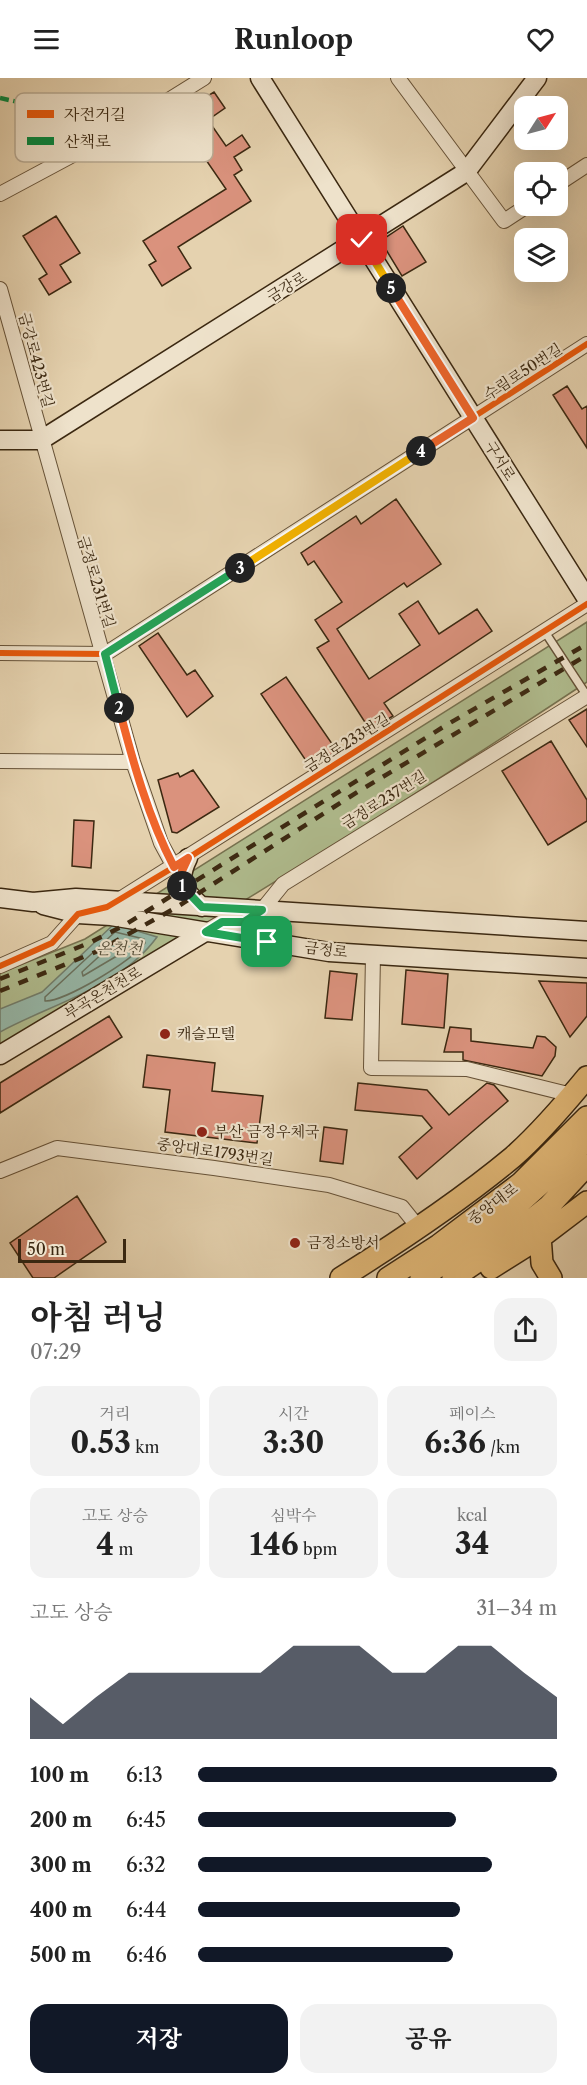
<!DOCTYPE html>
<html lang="ko">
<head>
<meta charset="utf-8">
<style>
	:root { --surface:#fff; --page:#f2f2f2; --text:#222; --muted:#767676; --accent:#111827 }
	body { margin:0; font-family:"Libre Caslon Text","Noto Serif KR",serif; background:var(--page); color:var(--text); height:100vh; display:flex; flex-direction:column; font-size:22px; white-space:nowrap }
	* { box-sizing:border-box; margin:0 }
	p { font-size:20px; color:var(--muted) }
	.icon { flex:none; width:33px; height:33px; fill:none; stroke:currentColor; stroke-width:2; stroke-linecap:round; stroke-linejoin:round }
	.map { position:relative; height:1200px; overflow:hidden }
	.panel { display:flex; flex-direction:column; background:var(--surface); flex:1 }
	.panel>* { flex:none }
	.needle { width:39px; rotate:54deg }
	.fabs { position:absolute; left:514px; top:18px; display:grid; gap:12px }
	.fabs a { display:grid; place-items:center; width:54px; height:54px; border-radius:12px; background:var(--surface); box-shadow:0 6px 24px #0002; font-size:30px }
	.scale { position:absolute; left:18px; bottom:15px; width:108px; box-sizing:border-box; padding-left:6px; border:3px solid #3b2811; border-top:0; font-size:16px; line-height:21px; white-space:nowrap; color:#3b2811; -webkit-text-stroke:4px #eee2cb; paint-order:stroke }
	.pin { position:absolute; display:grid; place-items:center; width:51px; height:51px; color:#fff; margin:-26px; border-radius:12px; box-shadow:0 3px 9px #0006 }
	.km { position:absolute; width:30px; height:30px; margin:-15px; border-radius:50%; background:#222; color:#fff; font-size:16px; line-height:30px; text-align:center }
	.round { display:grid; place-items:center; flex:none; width:63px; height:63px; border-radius:18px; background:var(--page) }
	.summary { display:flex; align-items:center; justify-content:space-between; height:102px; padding:0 30px }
	h1 { font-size:33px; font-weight:700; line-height:45px }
	.stats { display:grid; grid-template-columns:repeat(3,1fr); gap:9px; height:102px; padding:6px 30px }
	.stats div { display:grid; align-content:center; border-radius:15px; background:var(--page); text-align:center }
	.stats b { font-size:30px; font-weight:700 }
	.stats small { font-size:16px; font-weight:400 }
	.stats p { font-size:16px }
	.chart { height:168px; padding:12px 30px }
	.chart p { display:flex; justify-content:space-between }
	.chart svg { width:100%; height:108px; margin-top:6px; fill:var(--accent); opacity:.7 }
	.action { display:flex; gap:12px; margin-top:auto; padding:12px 30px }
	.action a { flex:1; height:69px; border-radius:18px; background:var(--accent); color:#fff; font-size:24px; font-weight:700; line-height:69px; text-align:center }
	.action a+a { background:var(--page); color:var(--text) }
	ul { padding:0 30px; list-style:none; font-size:20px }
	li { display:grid; grid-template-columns:96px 72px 1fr; align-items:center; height:45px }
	li i { height:15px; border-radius:8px; background:var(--accent) }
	header { display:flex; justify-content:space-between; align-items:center; height:78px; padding:0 30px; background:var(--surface); font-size:27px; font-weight:700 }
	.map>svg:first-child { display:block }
	.green { fill:#b0bd8f; stroke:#767250; stroke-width:1.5 }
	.water { fill:#96b8a9; stroke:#727e6c; stroke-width:1.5 }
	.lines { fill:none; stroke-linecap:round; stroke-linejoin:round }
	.shore { stroke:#68705d; stroke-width:1.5 }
	.building { fill:#da927d; stroke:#3b2811; stroke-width:1.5 }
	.lane-casing { stroke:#665238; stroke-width:10 }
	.street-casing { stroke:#665238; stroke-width:16 }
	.secondary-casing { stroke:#3b2811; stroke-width:21 }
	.primary-casing { stroke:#3b2811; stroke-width:24 }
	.lane { stroke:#eee2cb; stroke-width:7 }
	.street { stroke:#eee2cb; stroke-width:14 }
	.secondary { stroke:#eee2cb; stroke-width:18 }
	.primary { stroke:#e2b978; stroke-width:21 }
	.rail { stroke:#3b2811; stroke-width:4.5; stroke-dasharray:10 10; stroke-linecap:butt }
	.quiet { stroke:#00873e; stroke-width:4.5; stroke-dasharray:9 4.5; stroke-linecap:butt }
	.cycleway-casing { stroke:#eee2cb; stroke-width:10 }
	.cycleway { stroke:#e8590c; stroke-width:6 }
	.split-1-casing { stroke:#fff; stroke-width:12 }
	.split-2-casing { stroke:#fff; stroke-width:12 }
	.split-3-casing { stroke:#fff; stroke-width:12 }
	.split-4-casing { stroke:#fff; stroke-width:12 }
	.split-5-casing { stroke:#fff; stroke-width:12 }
	.split-6-casing { stroke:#fff; stroke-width:12 }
	.split-1 { stroke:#22a559; stroke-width:8 }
	.split-2 { stroke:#f0652b; stroke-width:8 }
	.split-3 { stroke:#22a559; stroke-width:8 }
	.split-4 { stroke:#f5b400; stroke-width:8 }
	.split-5 { stroke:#f0652b; stroke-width:8 }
	.split-6 { stroke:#f5b400; stroke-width:8 }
	.poi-dot { fill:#8f2418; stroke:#eee2cb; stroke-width:2 }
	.labels { text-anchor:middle; stroke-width:4.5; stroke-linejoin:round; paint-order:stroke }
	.street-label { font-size:15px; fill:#3b2811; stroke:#eee2cb }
	.poi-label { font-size:15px; fill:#3b2811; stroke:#eee2cb; text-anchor:start }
	.water-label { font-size:16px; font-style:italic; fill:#524c37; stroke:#eee2cb }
	.key { fill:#eee2cb; stroke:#b8aa93; stroke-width:1.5 }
	.key-label { font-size:16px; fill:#3b2811 }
</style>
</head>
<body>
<header><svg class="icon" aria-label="menu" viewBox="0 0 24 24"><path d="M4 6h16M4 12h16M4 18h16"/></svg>Runloop<svg class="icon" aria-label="heart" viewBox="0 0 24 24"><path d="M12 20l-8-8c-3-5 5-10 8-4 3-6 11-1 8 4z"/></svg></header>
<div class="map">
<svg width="587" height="1200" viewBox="0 0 587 1200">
	<rect width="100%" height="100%" fill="#e5d2af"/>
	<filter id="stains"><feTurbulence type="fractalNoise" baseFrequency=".00333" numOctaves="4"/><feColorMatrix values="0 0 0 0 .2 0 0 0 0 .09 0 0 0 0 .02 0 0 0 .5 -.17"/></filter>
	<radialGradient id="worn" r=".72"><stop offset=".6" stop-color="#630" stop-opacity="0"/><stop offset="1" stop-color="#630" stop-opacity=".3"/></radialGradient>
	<path class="green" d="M 587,544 L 587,604 C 395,731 200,853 0,967 L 0,895 L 85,861 Z"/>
	<path class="water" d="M 114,846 L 157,859 C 120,910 53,925 0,954 L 0,931 L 42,914 Z"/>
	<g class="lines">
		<path class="shore" d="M 115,854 L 144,861 L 145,865 C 134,882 64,924 45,923 L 45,919 Z
			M 117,862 L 131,865 L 132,869 L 83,898 L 82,894 Z"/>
	</g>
	<path class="building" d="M 214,14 L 225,30 L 208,42 L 226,68 L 242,57 L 250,69 L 234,79 L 242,92 L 234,97 L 251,123 L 178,169 L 191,190 L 162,208 L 149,187 L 156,183 L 143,163 L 226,111 L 171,31 L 194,17 L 198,24 Z
		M 56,138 L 80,175 L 60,187 L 71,204 L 49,217 L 39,201 L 47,196 L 23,158 Z
		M 403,148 L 426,184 L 402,198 L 385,170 L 385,160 Z
		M 567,308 L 582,331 L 587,328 L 587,370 L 553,317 Z
		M 396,421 L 441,486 L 407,509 L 404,505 L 337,551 L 369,601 L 420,567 L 399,536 L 418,523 L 439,556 L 477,531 L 492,553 L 384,625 L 393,638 L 370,652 L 317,570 L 329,563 L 315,542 L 342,524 L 314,483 L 308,487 L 301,475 L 356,438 L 361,446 Z
		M 158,555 L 187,597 L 195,592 L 213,618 L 187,639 L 139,568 Z
		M 286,599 L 337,673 L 311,690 L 261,616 Z
		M 587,631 L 587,669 L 569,642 Z
		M 551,663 L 587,722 L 587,743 L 548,767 L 502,693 Z
		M 193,692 L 219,729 L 177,755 L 172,754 L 158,702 L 178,695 L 180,699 Z
		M 74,742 L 94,743 L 91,790 L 72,788 Z
		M 406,892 L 448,896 L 444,950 L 402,946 Z
		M 330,893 L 357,896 L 352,942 L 325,940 Z
		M 539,903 L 587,905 L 587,938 L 570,959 Z
		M 109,938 L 122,959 L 0,1035 L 0,1005 Z
		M 450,949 L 471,951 L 471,963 L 533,970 L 537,958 L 545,959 L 556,969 L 555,978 L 542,998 L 463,982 L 463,974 L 444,974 Z
		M 147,977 L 215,985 L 212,1013 L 263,1018 L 257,1065 L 165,1054 L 170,1012 L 143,1009 Z
		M 358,1005 L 427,1012 L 449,1037 L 487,1005 L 494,1007 L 508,1023 L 417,1101 L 399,1079 L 432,1050 L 422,1038 L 355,1032 Z
		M 324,1049 L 347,1052 L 343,1086 L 320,1083 Z
		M 77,1118 L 106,1164 L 54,1200 L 33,1200 L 10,1165 Z"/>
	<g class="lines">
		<defs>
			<path id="lane" d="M 545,554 L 587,618"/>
			<path id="street" d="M 398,0 L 504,143 L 527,128
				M 558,106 L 587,87
				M 0,116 L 127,48 L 204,0
				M 0,211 L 133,684 L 161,765 L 174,789
				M 0,575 L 105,576 L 587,266
				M 0,683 L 133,684
				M 117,823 L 587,526
				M 205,854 L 222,844 L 244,844 L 262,832 L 283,806 L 587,618
				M 373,877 L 371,990 L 467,991 L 572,1017
				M 0,888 L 52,865 L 78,836 L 85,835
				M 0,1093 L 57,1070 L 214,1090 L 329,1107 L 402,1129 L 418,1149"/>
			<path id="secondary" d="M 260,0 L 587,521
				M 0,362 L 41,362 L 466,94 L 537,0
				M 188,780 C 176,804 183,812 202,829
				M 0,820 L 33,824 L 76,820 L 587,853
				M 43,827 L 78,836 L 111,838 L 329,874 L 587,890
				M 0,977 L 205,854"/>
			<path id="primary" d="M 540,1158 L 542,1185 L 551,1200
				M 491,1190 L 545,1156 L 587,1124
				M 341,1200 C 400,1163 459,1124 513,1079 C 540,1055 564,1027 587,999
				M 388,1200 L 439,1167 L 521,1105 L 587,1039
				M 421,1200 C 482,1160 536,1113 587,1061
				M 453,1200 L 497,1170 L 549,1128 L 587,1087"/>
		</defs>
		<use href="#lane" class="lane-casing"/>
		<use href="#street" class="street-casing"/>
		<use href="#secondary" class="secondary-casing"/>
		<use href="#primary" class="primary-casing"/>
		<use href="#lane" class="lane"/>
		<use href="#street" class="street"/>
		<use href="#secondary" class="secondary"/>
		<use href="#primary" class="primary"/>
		<path class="rail" d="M 0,901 L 89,865 L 123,848 L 448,646 L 587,566
			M 0,913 L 98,873 L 177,829 L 359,713 L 587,577"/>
		<path class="quiet" d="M 0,20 L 127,48"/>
		<defs>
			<path id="cycleway" d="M 0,575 L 105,576 L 587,266
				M 0,888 L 52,865 L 78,836 L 107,829 L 174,789 L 587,526"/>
		</defs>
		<use href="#cycleway" class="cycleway-casing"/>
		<use href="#cycleway" class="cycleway"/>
	</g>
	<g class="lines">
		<defs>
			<path id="split-1" d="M 182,808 L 202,829 L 262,832 L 244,844 L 222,844 L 206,854 L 267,864"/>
			<path id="split-2" d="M 119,630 C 133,684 148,739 174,789 L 188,780 L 182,793 L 182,808"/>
			<path id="split-3" d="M 119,630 L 105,576 L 240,490"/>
			<path id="split-4" d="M 240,490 L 421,373"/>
			<path id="split-5" d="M 391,210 L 473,340 L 421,373"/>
			<path id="split-6" d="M 362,162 L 391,210"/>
		</defs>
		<use href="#split-1" class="split-1-casing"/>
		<use href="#split-2" class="split-2-casing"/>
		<use href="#split-3" class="split-3-casing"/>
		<use href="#split-4" class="split-4-casing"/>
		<use href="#split-5" class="split-5-casing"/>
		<use href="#split-6" class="split-6-casing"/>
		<use href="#split-1" class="split-1"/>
		<use href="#split-2" class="split-2"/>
		<use href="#split-3" class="split-3"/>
		<use href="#split-4" class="split-4"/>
		<use href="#split-5" class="split-5"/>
		<use href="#split-6" class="split-6"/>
	</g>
	<g class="poi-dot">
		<circle cx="165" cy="956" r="6"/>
		<circle cx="202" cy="1054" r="6"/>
		<circle cx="295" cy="1165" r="6"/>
	</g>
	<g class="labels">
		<g class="street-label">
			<text transform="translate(287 209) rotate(-32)" y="5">금강로</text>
			<text transform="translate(36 282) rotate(75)" y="5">금강로423번길</text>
			<text transform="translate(523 294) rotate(-33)" y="5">수림로50번길</text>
			<text transform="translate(500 383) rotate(58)" y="5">구서로</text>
			<text transform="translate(96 504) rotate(73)" y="5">금정로231번길</text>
			<text transform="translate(347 665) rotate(-32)" y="5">금정로233번길</text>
			<text transform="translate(384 722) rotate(-32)" y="5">금정로237번길</text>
			<text transform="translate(326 872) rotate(7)" y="5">금정로</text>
			<text transform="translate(103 915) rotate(-31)" y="5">부곡온천천로</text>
			<text transform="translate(215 1074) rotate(8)" y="5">중앙대로1793번길</text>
			<text transform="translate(493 1126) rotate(-37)" y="5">중앙대로</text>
		</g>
		<g class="poi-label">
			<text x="177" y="961">캐슬모텔</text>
			<text x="214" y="1059">부산 금정우체국</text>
			<text x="307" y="1170">금정소방서</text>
		</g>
		<g class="water-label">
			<text x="119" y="876">온천천</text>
		</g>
	</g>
	<rect x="15" y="15" width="198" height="69" rx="9" class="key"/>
	<rect x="27" y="32" width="27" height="8" fill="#e8590c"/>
	<rect x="27" y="59" width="27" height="8" fill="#00873e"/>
	<g class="key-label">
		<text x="64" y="42">자전거길</text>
		<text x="64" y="69">산책로</text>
	</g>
	<rect width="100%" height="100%" filter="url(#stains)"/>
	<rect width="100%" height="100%" fill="url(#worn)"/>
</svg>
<div class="fabs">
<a><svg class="needle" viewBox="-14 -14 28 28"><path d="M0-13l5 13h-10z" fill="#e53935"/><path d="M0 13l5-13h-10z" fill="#767676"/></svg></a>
<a><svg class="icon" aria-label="locate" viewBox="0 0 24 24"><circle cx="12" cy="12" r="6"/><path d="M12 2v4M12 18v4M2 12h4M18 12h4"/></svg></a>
<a><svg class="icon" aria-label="layers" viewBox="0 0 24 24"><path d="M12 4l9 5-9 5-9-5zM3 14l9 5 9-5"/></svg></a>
</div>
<div class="scale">50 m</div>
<div class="pin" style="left:267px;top:864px;background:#1e9e55"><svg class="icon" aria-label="arrive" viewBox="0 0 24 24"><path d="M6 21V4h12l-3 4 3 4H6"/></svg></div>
<div class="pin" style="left:362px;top:162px;background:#d93025"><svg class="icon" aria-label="check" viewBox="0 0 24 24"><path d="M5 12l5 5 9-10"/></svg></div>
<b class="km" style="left:182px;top:808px">1</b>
<b class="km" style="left:119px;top:630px">2</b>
<b class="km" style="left:240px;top:490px">3</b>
<b class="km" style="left:421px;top:373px">4</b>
<b class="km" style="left:391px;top:210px">5</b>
</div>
<section class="panel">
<div class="summary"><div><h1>아침 러닝</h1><p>07:29</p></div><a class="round"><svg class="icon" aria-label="share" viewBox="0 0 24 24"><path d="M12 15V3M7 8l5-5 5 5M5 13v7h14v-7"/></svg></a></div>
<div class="stats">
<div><p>거리</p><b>0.53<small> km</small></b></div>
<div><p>시간</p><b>3:30</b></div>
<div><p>페이스</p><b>6:36<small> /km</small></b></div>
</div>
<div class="stats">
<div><p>고도 상승</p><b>4<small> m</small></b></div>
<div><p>심박수</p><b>146<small> bpm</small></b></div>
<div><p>kcal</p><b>34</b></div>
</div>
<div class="chart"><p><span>고도 상승</span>31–34 m</p>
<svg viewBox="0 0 160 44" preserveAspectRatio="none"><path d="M0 44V27L10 38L20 27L30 17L40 17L50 17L60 17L70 17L80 6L90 6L100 6L110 17L120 17L130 6L140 6L150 17L160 27V44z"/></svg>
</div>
<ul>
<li><b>100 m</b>6:13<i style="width:100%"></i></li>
<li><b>200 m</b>6:45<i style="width:72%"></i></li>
<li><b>300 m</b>6:32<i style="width:82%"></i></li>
<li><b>400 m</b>6:44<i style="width:73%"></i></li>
<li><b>500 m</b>6:46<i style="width:71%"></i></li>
</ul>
<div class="action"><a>저장</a><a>공유</a></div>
</section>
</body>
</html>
